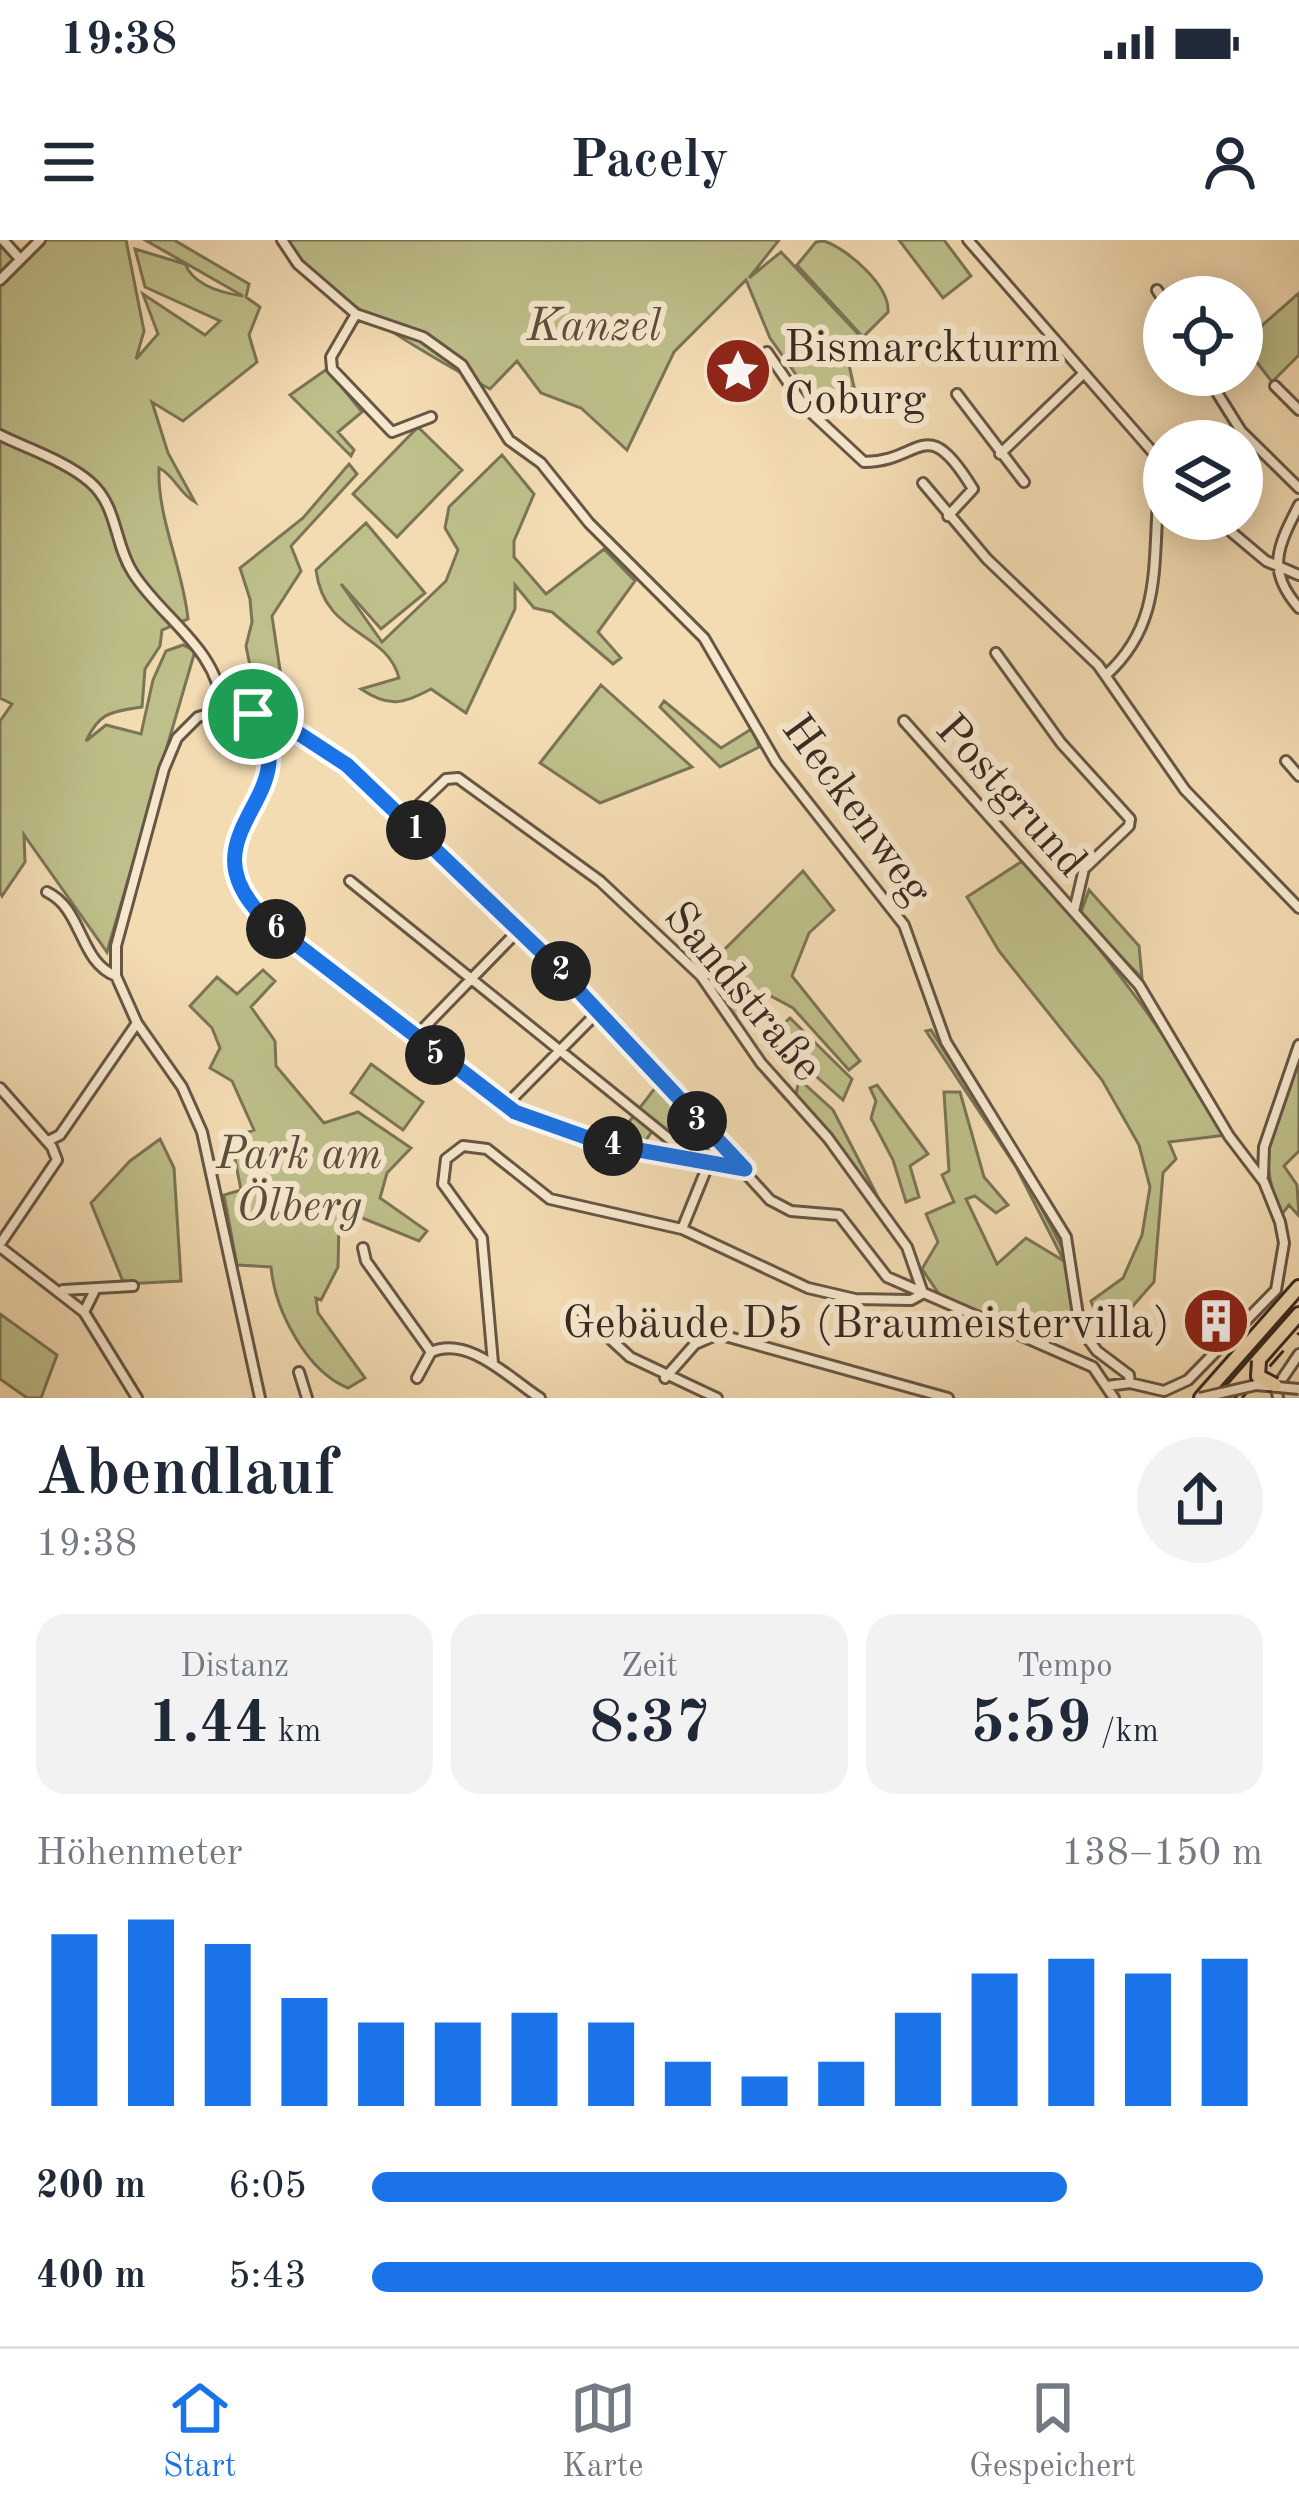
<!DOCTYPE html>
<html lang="de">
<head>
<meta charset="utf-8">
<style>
	:root { --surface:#fff; --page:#f2f2f3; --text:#1f2937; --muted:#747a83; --line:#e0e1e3; --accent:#1a73e8 }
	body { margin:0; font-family:"Old Standard TT",serif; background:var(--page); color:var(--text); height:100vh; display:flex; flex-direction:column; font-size:45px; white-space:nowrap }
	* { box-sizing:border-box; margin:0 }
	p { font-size:39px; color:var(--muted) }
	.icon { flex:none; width:66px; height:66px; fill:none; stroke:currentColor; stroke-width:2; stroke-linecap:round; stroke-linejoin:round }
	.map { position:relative; height:1158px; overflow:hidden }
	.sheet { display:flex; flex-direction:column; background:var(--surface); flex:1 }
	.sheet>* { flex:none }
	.buttons { position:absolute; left:1143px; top:36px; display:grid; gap:24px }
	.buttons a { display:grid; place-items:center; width:120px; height:120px; border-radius:50%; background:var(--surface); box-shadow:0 6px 30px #0003; font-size:60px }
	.pin { position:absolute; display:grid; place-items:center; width:102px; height:102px; color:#fff; margin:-51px; border:6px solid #fff; border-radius:50%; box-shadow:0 3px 12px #0007 }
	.km { position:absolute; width:60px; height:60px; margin:-30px; border-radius:50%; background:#222; color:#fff; font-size:33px; line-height:60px; text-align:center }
	.round { display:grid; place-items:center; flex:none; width:126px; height:126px; border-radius:63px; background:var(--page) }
	.summary { display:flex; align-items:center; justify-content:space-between; height:204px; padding:0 36px }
	h1 { font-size:66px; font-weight:700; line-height:90px }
	.stats { display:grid; grid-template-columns:repeat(3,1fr); gap:18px; height:204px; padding:12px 36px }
	.stats div { display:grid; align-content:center; border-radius:30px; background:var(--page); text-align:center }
	.stats b { font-size:60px; font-weight:700 }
	.stats small { font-size:33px; font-weight:400 }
	.stats p { font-size:33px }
	.chart { height:336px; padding:24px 36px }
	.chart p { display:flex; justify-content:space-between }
	.chart svg { width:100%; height:216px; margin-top:12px; stroke:var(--accent); stroke-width:6 }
	ul { padding:0 36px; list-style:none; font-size:39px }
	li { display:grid; grid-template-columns:192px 144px 1fr; align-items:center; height:90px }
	li i { height:30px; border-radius:15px; background:var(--accent) }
	.status { display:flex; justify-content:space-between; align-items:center; height:84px; padding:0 60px; background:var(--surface); direction:ltr }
	.status svg { height:33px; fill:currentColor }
	header { display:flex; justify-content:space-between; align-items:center; height:156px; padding:0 36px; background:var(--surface); font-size:54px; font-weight:700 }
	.menu { display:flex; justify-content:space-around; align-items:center; height:168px; border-top:3px solid var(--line); background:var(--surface); font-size:33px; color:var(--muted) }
	.menu a { display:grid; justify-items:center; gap:6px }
	.menu .on { color:var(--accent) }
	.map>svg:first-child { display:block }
	.green { fill:#bebf8a; stroke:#7b7456; stroke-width:3 }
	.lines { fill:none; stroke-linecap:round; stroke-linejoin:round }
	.minor-casing { stroke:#675645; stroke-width:14 }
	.highway-casing { stroke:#382921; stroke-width:18 }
	.minor { stroke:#f7e8cd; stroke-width:8 }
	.highway { stroke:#f3dbb2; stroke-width:12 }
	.rail { stroke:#382921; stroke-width:3; stroke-dasharray:21 21; stroke-linecap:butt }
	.minor-bridge-casing { stroke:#675645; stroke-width:14; stroke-linecap:butt }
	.highway-bridge-casing { stroke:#382921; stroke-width:18; stroke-linecap:butt }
	.minor-bridge { stroke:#f7e8cd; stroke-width:8 }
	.highway-bridge { stroke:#f3dbb2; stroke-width:12 }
	.route-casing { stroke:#fff; stroke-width:24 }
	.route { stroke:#1a73e8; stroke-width:15 }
	.labels { text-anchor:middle; stroke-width:12; stroke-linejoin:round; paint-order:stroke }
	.park-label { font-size:45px; font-style:italic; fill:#5a4e3b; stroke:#f7e8cd }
	.poi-label { font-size:45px; fill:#382921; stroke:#f7e8cd; text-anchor:start }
	.street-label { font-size:45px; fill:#382921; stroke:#f7e8cd }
</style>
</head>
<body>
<div class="status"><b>19:38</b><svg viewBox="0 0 49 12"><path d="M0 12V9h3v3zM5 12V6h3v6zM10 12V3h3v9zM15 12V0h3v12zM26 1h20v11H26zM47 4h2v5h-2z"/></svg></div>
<header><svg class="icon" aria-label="menu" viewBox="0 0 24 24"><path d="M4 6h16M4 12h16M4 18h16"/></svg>Pacely<svg class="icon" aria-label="person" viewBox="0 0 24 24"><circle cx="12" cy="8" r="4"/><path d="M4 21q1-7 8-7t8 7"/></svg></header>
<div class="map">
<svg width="1299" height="1158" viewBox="0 0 1299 1158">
	<rect width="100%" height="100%" fill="#f3dbb2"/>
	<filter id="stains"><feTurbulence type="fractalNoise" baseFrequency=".00167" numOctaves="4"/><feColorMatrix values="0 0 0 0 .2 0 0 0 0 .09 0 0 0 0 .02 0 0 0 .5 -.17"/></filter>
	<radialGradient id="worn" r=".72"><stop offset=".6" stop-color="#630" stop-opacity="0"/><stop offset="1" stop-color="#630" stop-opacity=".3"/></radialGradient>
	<path class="green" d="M 40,0 L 126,0 L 144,91 L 136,119 L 158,94 L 143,54 L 205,95 L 220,81 L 145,47 L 135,9 L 185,24 C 194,45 222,53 243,56 L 145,0 L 174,0 L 249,44 L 246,57 L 260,67 L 249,95 L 257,122 L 183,181 L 152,162 L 168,213 L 195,262 C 179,253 174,235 159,228 C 157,278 183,328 188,379 L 162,390 L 160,406 L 145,429 L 142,467 C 112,472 100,471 86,501 L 106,485 L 141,494 L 153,440 L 166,411 L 183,405 L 195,411 L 107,712 L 24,595 L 25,622 L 2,656 L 0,652 L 0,481 L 12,464 L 0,458 L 0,10 L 5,1 L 20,19 Z
		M 289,0 L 779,0 L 749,38 L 781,12 L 862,98 L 847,116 L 854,147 L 812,157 L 770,98 L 746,40 L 674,112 L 627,210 L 581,168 L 541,153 L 517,121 L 490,149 C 442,123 309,49 289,0 Z
		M 899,0 L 944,0 L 971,36 L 943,58 Z
		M 824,1 C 848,9 890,46 888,72 L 863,97 L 797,25 L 816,2 Z
		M 1299,53 L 1299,115 L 1272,142 L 1242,103 Z
		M 327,129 L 362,172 L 338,192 L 354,210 L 351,216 L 290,155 Z
		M 418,187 L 462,230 L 397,297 L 353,254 Z
		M 502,215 L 534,254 L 514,301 L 514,317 L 546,354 L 604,309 L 635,341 L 598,392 L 621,418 L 613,424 L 552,372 L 534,368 L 515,345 L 515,369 L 466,473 L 431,449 C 403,464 389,468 361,449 L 399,438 C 387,390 324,396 316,330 L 366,283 L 425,353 L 381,389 L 341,344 L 382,402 L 446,341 L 458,310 L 445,288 L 449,267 Z
		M 349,224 L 357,234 L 291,306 L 301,331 L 272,376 L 287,477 L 258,465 L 246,406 L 252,382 L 250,359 L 240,328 L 303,278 Z
		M 601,445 L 692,527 L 600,563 L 540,523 Z
		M 664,461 L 721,508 L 753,488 L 759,507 L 720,527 L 660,467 Z
		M 1024,620 C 1100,705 1169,795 1226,895 L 1169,902 L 1176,919 L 1163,933 L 1154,1042 L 1125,1075 L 1116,1068 L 1098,1079 L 1091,1061 L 1123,1038 L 1142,995 L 1150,947 L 1139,905 L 1102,840 L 999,711 L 967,657 Z
		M 803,631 L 834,670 L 809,693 L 792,736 L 860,821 L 849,830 L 793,768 L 767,754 L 735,778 L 701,733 Z
		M 1089,650 L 1139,706 L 1142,738 L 1080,675 Z
		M 263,730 L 275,741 L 251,767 L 275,801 L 276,826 L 324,883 L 358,872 L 411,908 L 387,933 L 380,958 L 427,991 L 419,1001 L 350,973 L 339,982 L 338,1027 L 321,1060 L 316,1058 L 318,1073 L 365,1138 L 348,1148 C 306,1131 275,1070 271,1027 L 237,1025 L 224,955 L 241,950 L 231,899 L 254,890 L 232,841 L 210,828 L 220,808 L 212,788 L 190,766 L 217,737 L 237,754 Z
		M 790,778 L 852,839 L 843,860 L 809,830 L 778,789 Z
		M 931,790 L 1031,948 L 1068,1019 L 1073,1083 L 1050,1076 L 1029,1098 L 941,1057 L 922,1029 L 938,1002 L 926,974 L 954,962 L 942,935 L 949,931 L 944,852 L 960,852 L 984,937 L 1008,965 L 996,973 L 975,956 L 966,959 L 997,1024 L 1026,998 L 1064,1021 L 1016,927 L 926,791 Z
		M 1299,809 L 1299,911 L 1284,926 L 1297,945 L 1299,976 L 1289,965 L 1282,974 C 1251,912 1279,871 1299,809 Z
		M 371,824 L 423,862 L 403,890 L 351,853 Z
		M 799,839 L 833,870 L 881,963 L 796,855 Z
		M 877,845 L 928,914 L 910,926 L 919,957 L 906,962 L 893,920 L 871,878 L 876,861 L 870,848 Z
		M 655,848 L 710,907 L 701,917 L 657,884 L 642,906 L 619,895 Z
		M 160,899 L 174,928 L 181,1041 L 124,1044 L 91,963 L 130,921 Z
		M 0,1074 L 57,1115 L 41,1158 L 27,1158 L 0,1139 Z"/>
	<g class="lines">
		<defs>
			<path id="minor" d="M 3,0 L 20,19
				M 282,0 L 298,24 L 356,74 L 423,97 L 462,125 L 509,200 L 541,223 L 589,283 L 704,398 L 776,522 L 904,685 L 946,802 L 1066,997 L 1080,1088 L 1097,1111 L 1129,1135 L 1130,1143
				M 968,0 L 1164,225
				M 0,40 L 40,0
				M 1157,50 L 1164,61
				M 356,74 L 331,117 L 332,129 L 392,192 L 431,177
				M 767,112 L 805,167 L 864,222 C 922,222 925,170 973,249 L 948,276
				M 1206,135 L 1241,191 L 1299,248
				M 1275,146 L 1299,170
				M 957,154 L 1024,242
				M 0,195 C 28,209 66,221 90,242 C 118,266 114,304 133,333 C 163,380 218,408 223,470
				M 1000,214 L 1084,133
				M 923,243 L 987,319 L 1098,425 L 1185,550 L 1299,668
				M 1299,265 C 1277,308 1266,330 1299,368
				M 1216,279 L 1266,321 L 1299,335
				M 996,413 L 1061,503 L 1130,579 L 1129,586 L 1084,629 L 1074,671
				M 1106,435 C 1164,383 1152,320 1159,251 L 1164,239
				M 254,476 C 315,557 172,593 270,684 L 515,872 L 605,904 L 744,929
				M 904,481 L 1139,745 L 1229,896 L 1264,942 L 1280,982 L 1284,1003 L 1276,1050 L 1188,1140 L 1164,1151 L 1130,1143 L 1107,1146
				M 1286,521 L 1299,536
				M 404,579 L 446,539 L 458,538 L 600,641 L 701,736 L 761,823 L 828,898 L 907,1007 L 923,1053
				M 350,641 L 698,922
				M 47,652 C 83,669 79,722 116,736
				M 137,783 L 182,847 L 202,892 L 260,1158
				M 413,799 L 513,696
				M 0,848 L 52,907 L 57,920 L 0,1004
				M 505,866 L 593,777
				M 48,901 L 60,895 L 137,783 L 116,736 L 116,706 L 164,529 L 177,498 L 198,477 L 223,470 L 253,474 L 297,493 L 347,525 L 549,718 L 770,960 L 791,971 L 839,975 L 887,1037 L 1093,1127 L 1114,1158
				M 1263,936 L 1264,907 L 1299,805
				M 682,989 L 708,925
				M 0,1007 L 84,1072 L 137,1158
				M 363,1008 L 366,1021 L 431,1112
				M 63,1050 L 133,1046
				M 579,1070 L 630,1117 L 717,1158
				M 84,1072 L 95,1050
				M 493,1123 L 482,998 L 443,944 L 446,919 L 463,906 L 487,909 L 550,959 L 682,989 L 808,1048 L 855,1059 L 911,1060 L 922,1054
				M 299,1132 L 307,1158
				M 417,1138 L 431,1112 C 469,1095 510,1139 540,1158
				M 665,1138 L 695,1104 L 718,1094 L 948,1158
				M 1278,1158 L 1276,1148 L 1299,1114"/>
			<path id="highway" d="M 1201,1158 L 1299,1047
				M 1225,1158 L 1299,1074"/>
		</defs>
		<use href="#minor" class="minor-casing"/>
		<use href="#highway" class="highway-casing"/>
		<use href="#minor" class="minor"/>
		<use href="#highway" class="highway"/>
		<path class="rail" d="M 1242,1158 L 1299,1093"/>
		<defs>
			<path id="minor-bridge" d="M 1200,1158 L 1256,1145 L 1299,1149"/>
			<path id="highway-bridge" d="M 1259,1121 L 1258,1136 L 1275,1145"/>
		</defs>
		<use href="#minor-bridge" class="minor-bridge-casing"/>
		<use href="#highway-bridge" class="highway-bridge-casing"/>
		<use href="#minor-bridge" class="minor-bridge"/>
		<use href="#highway-bridge" class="highway-bridge"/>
	</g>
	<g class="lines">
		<defs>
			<path id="route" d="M 253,474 L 298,493 L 347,525 L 548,718 L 745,929 L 605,904 L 515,872 L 270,684 C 172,593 315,558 253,474 Z"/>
		</defs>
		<use href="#route" class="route-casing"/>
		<use href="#route" class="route"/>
	</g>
	<defs>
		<symbol id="sight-disc" viewBox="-11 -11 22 22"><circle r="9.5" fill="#8f2418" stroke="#f7e8cd"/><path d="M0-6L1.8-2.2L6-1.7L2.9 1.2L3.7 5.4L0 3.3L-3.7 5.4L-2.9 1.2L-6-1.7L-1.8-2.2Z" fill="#fff"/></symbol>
		<symbol id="building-disc" viewBox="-11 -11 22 22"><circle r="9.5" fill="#8f2418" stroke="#f7e8cd"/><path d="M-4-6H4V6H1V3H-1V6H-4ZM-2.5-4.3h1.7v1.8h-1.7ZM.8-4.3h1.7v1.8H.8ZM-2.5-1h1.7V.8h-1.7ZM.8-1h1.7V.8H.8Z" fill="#fff"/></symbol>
	</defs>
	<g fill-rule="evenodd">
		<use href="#sight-disc" x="700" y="93" width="76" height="76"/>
		<use href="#building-disc" x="1178" y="1043" width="76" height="76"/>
	</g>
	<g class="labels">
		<g class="park-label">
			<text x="594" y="100">Kanzel</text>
			<text x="299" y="928">Park am<tspan x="299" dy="52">Ölberg</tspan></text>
		</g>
		<g class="poi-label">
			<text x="784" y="121">Bismarckturm<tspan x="784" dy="52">Coburg</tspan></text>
			<text x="1170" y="1097" text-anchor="end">Gebäude D5 (Braumeistervilla)</text>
		</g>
		<g class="street-label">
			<text transform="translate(1013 554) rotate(48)" y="16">Postgrund</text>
			<text transform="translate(859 568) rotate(54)" y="16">Heckenweg</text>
			<text transform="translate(745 750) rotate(50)" y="16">Sandstraße</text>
		</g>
	</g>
	<rect width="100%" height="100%" filter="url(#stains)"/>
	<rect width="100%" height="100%" fill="url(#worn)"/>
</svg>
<div class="buttons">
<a><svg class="icon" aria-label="locate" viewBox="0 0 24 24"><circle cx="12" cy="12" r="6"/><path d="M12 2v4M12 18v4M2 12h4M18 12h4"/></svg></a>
<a><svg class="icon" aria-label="layers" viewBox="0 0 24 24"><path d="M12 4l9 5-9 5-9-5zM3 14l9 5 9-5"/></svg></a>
</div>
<div class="pin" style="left:253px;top:474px;background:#1e9e55"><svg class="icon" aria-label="arrive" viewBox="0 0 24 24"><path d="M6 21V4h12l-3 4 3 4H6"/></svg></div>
<b class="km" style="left:416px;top:590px">1</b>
<b class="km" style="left:561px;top:731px">2</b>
<b class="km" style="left:697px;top:881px">3</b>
<b class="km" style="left:613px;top:906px">4</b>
<b class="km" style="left:435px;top:815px">5</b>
<b class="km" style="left:276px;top:689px">6</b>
</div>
<section class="sheet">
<div class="summary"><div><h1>Abendlauf</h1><p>19:38</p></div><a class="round"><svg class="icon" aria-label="share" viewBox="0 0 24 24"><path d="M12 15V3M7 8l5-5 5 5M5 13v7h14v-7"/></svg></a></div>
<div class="stats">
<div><p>Distanz</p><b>1.44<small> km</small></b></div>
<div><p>Zeit</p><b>8:37</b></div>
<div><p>Tempo</p><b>5:59<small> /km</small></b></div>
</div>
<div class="chart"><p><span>Höhenmeter</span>138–150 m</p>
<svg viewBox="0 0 160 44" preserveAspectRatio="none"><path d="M5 44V9M15 44V6M25 44V11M35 44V22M45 44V27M55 44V27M65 44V25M75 44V27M85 44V35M95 44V38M105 44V35M115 44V25M125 44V17M135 44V14M145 44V17M155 44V14"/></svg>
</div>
<ul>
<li><b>200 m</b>6:05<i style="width:78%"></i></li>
<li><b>400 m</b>5:43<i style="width:100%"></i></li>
</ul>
</section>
<nav class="menu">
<a class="on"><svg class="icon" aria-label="home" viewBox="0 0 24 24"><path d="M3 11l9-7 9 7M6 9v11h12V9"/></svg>Start</a>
<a><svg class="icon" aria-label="map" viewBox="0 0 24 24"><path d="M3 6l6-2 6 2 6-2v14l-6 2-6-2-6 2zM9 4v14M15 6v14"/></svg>Karte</a>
<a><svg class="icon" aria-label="saved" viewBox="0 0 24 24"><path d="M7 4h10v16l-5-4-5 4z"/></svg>Gespeichert</a>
</nav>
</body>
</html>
